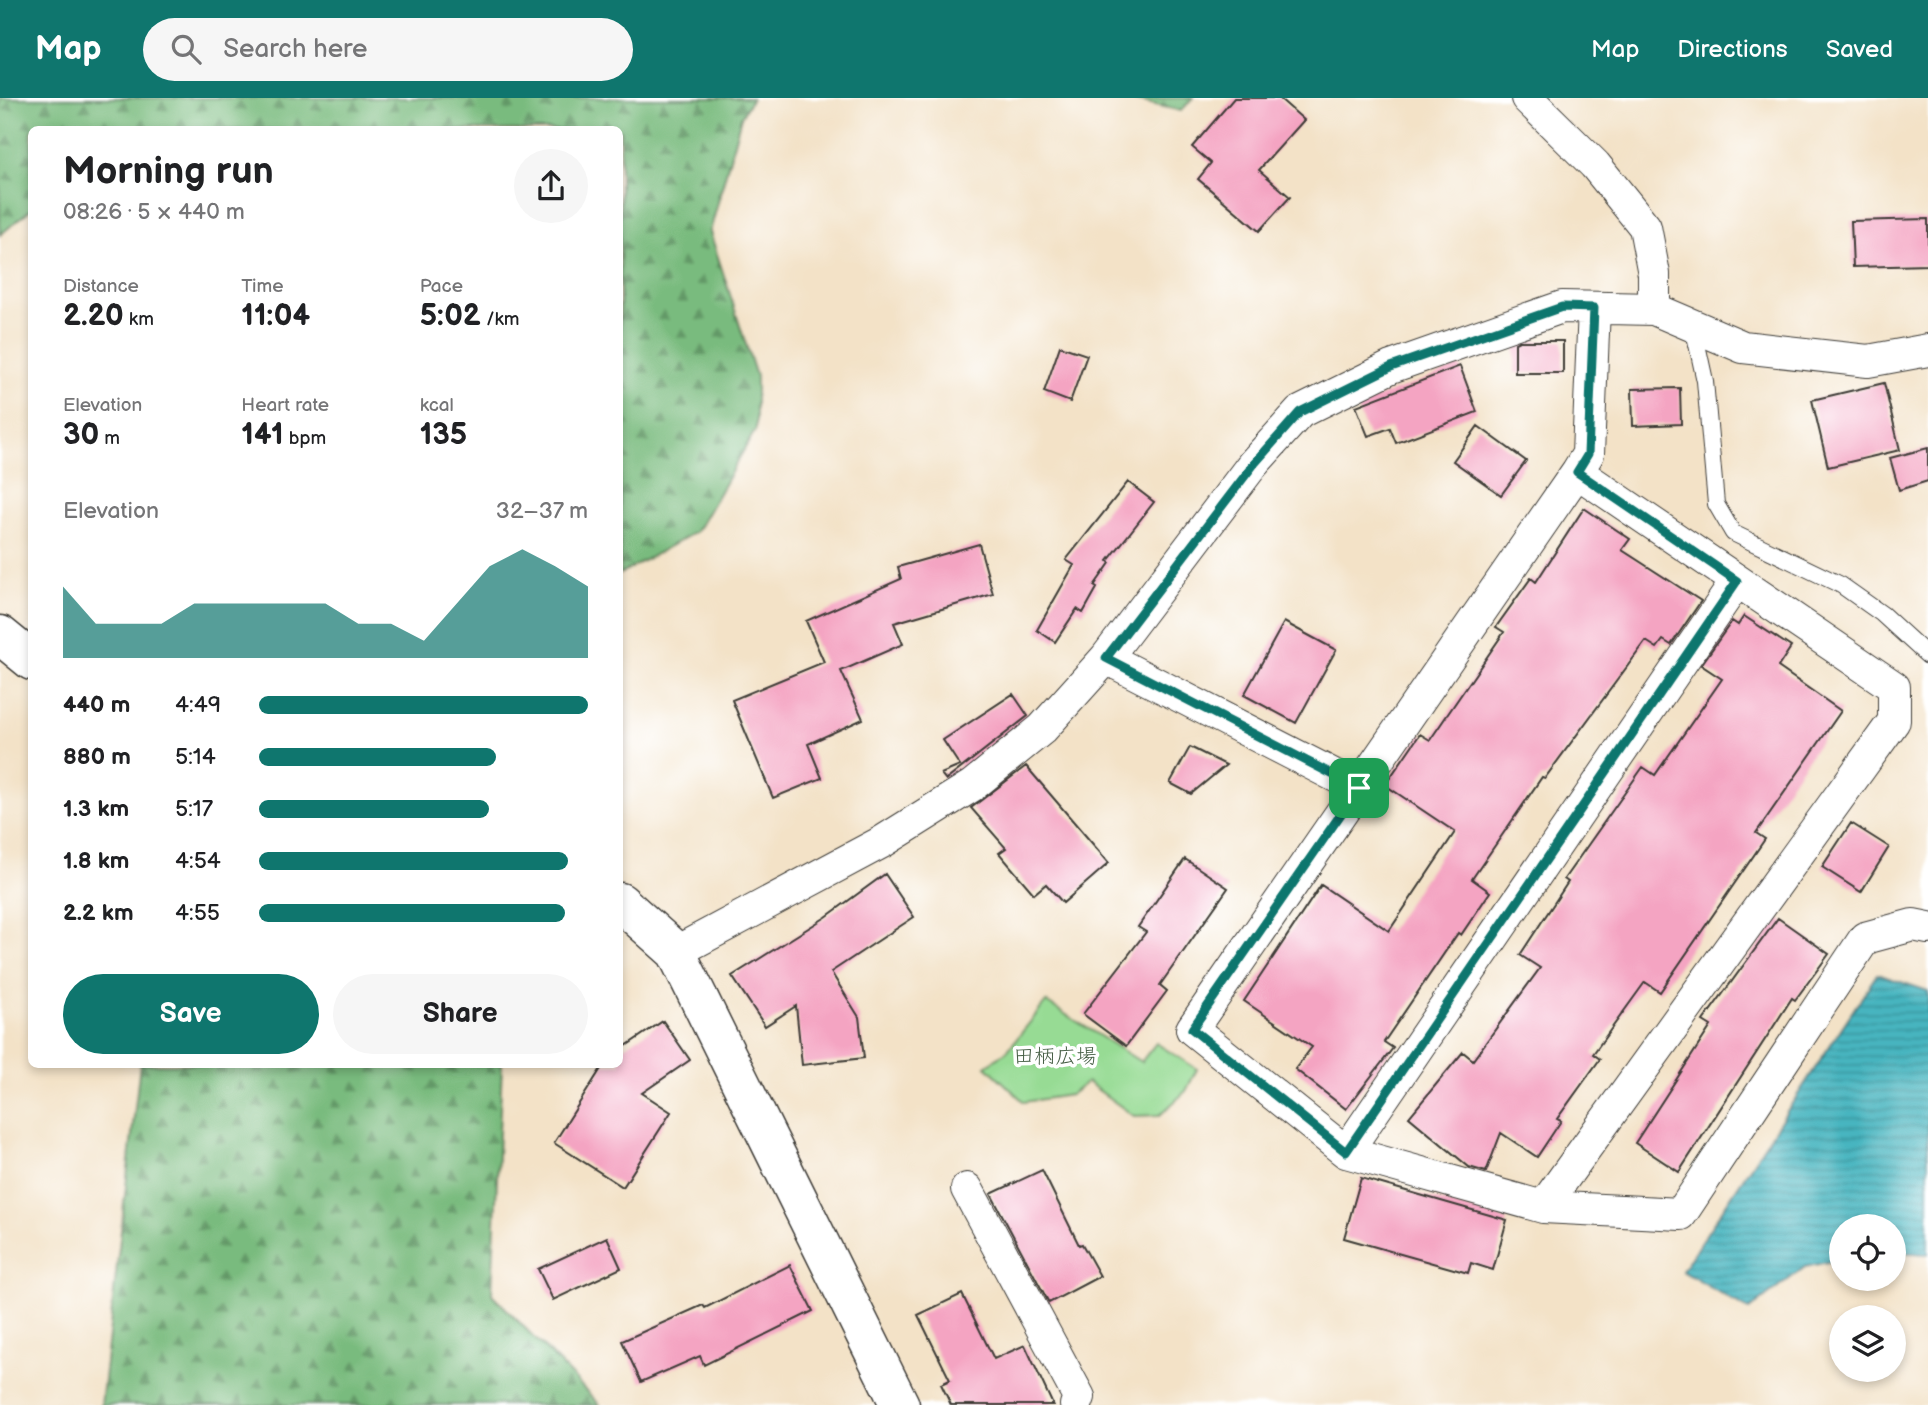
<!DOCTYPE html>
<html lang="en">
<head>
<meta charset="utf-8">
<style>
	:root { --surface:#fff; --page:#f6f6f6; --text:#202124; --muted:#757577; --accent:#0f766e }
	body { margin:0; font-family:"Balsamiq Sans","Klee One",sans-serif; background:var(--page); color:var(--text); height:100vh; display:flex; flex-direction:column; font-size:26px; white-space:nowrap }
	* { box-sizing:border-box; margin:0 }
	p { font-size:23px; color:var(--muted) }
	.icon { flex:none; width:38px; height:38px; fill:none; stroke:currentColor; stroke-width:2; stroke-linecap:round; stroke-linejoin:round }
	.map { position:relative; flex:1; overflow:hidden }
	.drawer { position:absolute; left:28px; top:28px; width:595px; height:942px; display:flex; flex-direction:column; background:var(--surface); border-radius:10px; box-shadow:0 4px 10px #0003 }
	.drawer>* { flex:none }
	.tools { position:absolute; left:1829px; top:1116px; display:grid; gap:14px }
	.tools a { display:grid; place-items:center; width:77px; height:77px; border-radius:50%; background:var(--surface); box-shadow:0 4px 10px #0003; font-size:35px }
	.pin { position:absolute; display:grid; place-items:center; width:60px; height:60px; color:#fff; margin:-30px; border-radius:14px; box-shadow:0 4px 10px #0006 }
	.round { display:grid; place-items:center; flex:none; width:74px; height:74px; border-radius:37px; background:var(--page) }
	.overview { display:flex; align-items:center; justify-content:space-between; height:119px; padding:0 35px }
	h1 { font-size:38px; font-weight:800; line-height:52px }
	.figures { display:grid; grid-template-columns:repeat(3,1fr); gap:10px; height:119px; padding:7px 35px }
	.figures div { display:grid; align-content:center }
	.figures b { font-size:30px; font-weight:800 }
	.figures small { font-size:19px; font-weight:400 }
	.figures p { font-size:19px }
	.chart { height:196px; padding:14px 35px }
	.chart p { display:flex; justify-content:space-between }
	.chart svg { width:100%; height:126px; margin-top:7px; fill:var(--accent); opacity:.7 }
	.button { display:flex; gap:14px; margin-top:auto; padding:14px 35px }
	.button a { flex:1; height:80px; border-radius:42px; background:var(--accent); color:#fff; font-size:28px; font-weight:800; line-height:80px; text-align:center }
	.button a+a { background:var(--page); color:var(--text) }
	ul { padding:0 35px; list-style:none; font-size:23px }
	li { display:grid; grid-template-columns:112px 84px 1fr; align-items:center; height:52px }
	li i { height:18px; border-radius:9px; background:var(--accent) }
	header { display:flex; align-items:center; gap:42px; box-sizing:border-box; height:98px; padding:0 35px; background:var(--accent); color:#fff }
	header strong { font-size:33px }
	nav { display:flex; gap:38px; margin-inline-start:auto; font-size:24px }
	.search { width:490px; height:63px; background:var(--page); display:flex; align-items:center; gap:18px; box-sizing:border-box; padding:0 24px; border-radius:38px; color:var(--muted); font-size:26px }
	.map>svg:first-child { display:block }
	.green { fill:#97db94; stroke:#5a7c58; stroke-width:2 }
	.forest { fill:url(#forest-firs); stroke:#4a6c4d; stroke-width:2 }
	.water { fill:url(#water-rules); stroke:#31686e; stroke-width:2 }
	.building { fill:#f4a4c2 }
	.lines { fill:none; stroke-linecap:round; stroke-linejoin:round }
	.service-casing { stroke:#3c3a36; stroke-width:18 }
	.minor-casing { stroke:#3c3a36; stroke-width:34 }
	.tertiary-casing { stroke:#3c3a36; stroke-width:41 }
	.service { stroke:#fff; stroke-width:16 }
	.minor { stroke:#fff; stroke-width:32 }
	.tertiary { stroke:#fff; stroke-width:38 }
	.route-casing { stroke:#fff; stroke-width:14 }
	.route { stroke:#0f766e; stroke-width:9 }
	.labels { text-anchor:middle; stroke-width:7; stroke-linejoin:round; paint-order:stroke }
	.park-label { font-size:21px; fill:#475f46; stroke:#fff }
</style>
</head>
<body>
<header>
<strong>Map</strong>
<div class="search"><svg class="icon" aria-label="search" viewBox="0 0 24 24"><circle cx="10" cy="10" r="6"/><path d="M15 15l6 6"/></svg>Search here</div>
<nav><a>Map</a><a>Directions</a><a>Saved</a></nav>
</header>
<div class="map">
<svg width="1928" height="1307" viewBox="0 0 1928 1307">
	<defs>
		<pattern id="forest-firs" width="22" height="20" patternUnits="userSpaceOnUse" patternTransform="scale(1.75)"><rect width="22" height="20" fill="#79bb7e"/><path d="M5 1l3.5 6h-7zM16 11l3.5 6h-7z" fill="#629766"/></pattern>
		<pattern id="water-rules" width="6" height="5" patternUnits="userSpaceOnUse" patternTransform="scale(1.75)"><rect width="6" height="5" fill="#46b5c0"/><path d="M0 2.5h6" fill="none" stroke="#3a929b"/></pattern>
	</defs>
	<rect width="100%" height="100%" fill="#fff"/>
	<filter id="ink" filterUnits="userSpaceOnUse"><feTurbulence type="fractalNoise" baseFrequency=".0143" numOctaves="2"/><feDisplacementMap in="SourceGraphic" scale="14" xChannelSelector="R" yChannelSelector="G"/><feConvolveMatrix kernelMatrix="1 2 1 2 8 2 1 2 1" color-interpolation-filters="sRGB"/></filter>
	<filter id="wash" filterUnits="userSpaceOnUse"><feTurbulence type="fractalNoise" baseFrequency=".00686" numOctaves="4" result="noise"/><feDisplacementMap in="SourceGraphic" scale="28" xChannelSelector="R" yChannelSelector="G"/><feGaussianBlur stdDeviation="1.57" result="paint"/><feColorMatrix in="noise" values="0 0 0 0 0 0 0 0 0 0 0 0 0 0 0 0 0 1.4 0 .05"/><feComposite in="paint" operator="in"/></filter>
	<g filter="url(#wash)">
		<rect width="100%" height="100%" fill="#f3e2c7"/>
		<path class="green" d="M 1046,904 L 1141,964 L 1156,945 L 1197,971 L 1186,993 L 1160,1017 L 1134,1018 L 1087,984 L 1070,997 L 1024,1004 L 986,968 L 1007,953 Z"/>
		<path class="forest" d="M 0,0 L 752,0 L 741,19 L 710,134 L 756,278 L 756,331 L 697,433 L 620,476 L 620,32 L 32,32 L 31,111 L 0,137 Z
			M 1125,0 L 1193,0 L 1181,13 Z
			M 140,966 L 502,966 L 492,1196 L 600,1307 L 101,1307 Z"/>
		<path class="water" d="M 1877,876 L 1928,893 L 1928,1156 L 1894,1154 L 1894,1129 L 1841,1129 L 1841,1161 L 1805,1169 L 1749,1212 L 1682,1173 Z"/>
		<g id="blocks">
			<path class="building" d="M 1234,0 L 1279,0 L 1304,22 L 1259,72 L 1290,99 L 1259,133 L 1198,81 L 1211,65 L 1192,49 Z
				M 1928,121 L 1928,167 L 1853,169 L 1851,123 Z
				M 1519,243 L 1563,243 L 1563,275 L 1515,275 L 1515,245 Z
				M 1060,248 L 1087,257 L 1070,304 L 1044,294 Z
				M 1460,268 L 1477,314 L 1396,345 L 1390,330 L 1368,338 L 1356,308 Z
				M 1884,285 L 1900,352 L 1828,369 L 1812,302 Z
				M 1680,290 L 1681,326 L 1633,328 L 1632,291 Z
				M 1478,328 L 1526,363 L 1501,397 L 1453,363 Z
				M 1928,350 L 1928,383 L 1899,392 L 1890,360 Z
				M 1128,384 L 1154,404 L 1108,463 L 1110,465 L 1094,488 L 1097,490 L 1083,515 L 1077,511 L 1055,544 L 1037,532 L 1074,467 L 1066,462 Z
				M 1584,410 L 1630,441 L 1622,452 L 1701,503 L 1671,547 L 1663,542 L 1657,550 L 1646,543 L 1545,680 L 1542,679 L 1472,781 L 1490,794 L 1461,837 L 1458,835 L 1384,944 L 1393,950 L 1346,1011 L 1295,971 L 1312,949 L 1244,903 L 1321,787 L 1389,833 L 1455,734 L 1385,687 L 1420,636 L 1430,642 L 1504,534 L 1496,529 L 1531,480 L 1536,484 Z
				M 979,446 L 993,496 L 894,525 L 903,546 L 841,573 L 863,621 L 808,646 L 822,680 L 773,700 L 732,602 L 824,564 L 806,523 L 901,481 L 898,469 Z
				M 1744,518 L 1791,549 L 1778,569 L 1841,613 L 1756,735 L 1765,741 L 1660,894 L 1645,884 L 1593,956 L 1600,961 L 1557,1021 L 1561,1023 L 1537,1059 L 1501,1035 L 1486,1074 L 1469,1069 L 1409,1019 L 1463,954 L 1473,962 L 1540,870 L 1520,857 L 1568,784 L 1564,781 L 1643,669 L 1655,677 L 1722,581 L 1701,567 L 1732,523 L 1738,527 Z
				M 1284,524 L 1336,552 L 1296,625 L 1244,597 Z
				M 1013,596 L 1028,618 L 946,682 L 941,676 L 960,668 L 943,642 Z
				M 1190,649 L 1226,667 L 1191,696 L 1170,685 Z
				M 1026,668 L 1109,765 L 1063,805 L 1046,786 L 1034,796 L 999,755 L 1006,750 L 971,710 Z
				M 1851,725 L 1889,749 L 1861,794 L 1822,769 Z
				M 1185,761 L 1228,790 L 1160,887 L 1167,893 L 1126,948 L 1083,916 L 1146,834 L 1138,829 Z
				M 885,776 L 914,819 L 831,874 L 859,919 L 864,960 L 802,967 L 796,908 L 765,928 L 732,878 L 826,819 Z
				M 1778,820 L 1829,856 L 1795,902 L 1792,900 L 1679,1074 L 1635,1045 L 1711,928 L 1703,923 Z
				M 663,923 L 690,962 L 642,995 L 671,1014 L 623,1089 L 554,1045 L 604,966 L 620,966 L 620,952 Z
				M 1042,1072 L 1079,1147 L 1082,1146 L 1100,1178 L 1049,1205 L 991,1096 Z
				M 1361,1080 L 1507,1122 L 1493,1172 L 1471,1165 L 1468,1175 L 1344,1140 Z
				M 607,1139 L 621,1170 L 553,1202 L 538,1171 Z
				M 790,1167 L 813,1213 L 704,1267 L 700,1258 L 641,1284 L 622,1243 L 703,1207 L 705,1210 Z
				M 962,1196 L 994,1261 L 1025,1247 L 1053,1307 L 951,1307 L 941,1286 L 950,1282 L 918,1217 Z"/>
		</g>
	</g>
	<g filter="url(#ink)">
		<use href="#blocks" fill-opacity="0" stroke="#3c3a36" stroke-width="2"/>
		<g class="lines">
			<defs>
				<path id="service" d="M 1693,228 L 1705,283 L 1716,406 L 1733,435 L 1841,487 L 1882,516 L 1928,558"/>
				<path id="minor" d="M 1527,0 L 1595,67 L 1645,129 L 1654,176 L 1654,211
					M 1577,374 L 1894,589 L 1894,623 L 1543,1109 L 1346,1054 L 1192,931 Z
					M 1577,374 L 1588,356 L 1594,210
					M 1106,560 L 1359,690
					M 676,854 L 882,744 L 973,687 L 1042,631 L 1106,560 L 1253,366 L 1300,314 L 1391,269 L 1562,209 L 1654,211 L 1743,249 L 1868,263 L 1928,252
					M 1346,1054 L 1737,483
					M 967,1091 L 1079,1299 L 1076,1307
					M 1543,1109 L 1681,1116 L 1865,840 L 1913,827 L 1928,830"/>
				<path id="tertiary" d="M 0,537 L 32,563
					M 620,804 L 676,854 L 900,1307"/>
			</defs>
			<use href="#service" class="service-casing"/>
			<use href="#minor" class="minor-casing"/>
			<use href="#tertiary" class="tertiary-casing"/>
			<use href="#service" class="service"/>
			<use href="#minor" class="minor"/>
			<use href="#tertiary" class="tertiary"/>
		</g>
	</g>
	<g class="lines" filter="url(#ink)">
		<defs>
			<path id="route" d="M 1562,209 L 1594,210 L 1588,356 L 1577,374 L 1737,483 L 1346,1054 L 1192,931 L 1359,690 L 1106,560 L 1254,366 L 1300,314 L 1391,269 Z"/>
		</defs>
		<use href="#route" class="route-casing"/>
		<use href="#route" class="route"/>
	</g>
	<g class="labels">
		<g class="park-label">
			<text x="1055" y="965">田柄広場</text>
		</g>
	</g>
</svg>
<div class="tools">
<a><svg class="icon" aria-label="locate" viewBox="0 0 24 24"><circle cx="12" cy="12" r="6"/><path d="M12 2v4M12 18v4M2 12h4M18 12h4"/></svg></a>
<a><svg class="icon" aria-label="layers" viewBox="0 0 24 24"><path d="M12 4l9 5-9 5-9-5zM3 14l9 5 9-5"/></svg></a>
</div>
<div class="pin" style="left:1359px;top:690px;background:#1e9e55"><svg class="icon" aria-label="arrive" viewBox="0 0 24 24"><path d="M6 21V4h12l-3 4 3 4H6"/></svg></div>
<section class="drawer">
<div class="overview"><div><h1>Morning run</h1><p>08:26 · 5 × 440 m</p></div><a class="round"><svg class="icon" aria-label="share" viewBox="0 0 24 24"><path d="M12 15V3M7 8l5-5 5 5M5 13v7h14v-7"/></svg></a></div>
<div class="figures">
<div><p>Distance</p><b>2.20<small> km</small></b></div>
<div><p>Time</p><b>11:04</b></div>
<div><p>Pace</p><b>5:02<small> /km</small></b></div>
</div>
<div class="figures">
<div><p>Elevation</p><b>30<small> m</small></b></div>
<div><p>Heart rate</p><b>141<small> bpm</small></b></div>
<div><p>kcal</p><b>135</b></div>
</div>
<div class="chart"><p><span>Elevation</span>32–37 m</p>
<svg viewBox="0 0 160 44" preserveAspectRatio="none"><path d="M0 44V19L10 32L20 32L30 32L40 25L50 25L60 25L70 25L80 25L90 32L100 32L110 38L120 25L130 12L140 6L150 12L160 19V44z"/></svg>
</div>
<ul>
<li><b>440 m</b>4:49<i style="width:100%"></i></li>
<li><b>880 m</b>5:14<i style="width:72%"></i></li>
<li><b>1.3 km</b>5:17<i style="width:70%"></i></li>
<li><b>1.8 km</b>4:54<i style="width:94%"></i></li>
<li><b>2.2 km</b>4:55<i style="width:93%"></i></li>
</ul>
<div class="button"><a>Save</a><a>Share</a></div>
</section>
</div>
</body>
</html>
